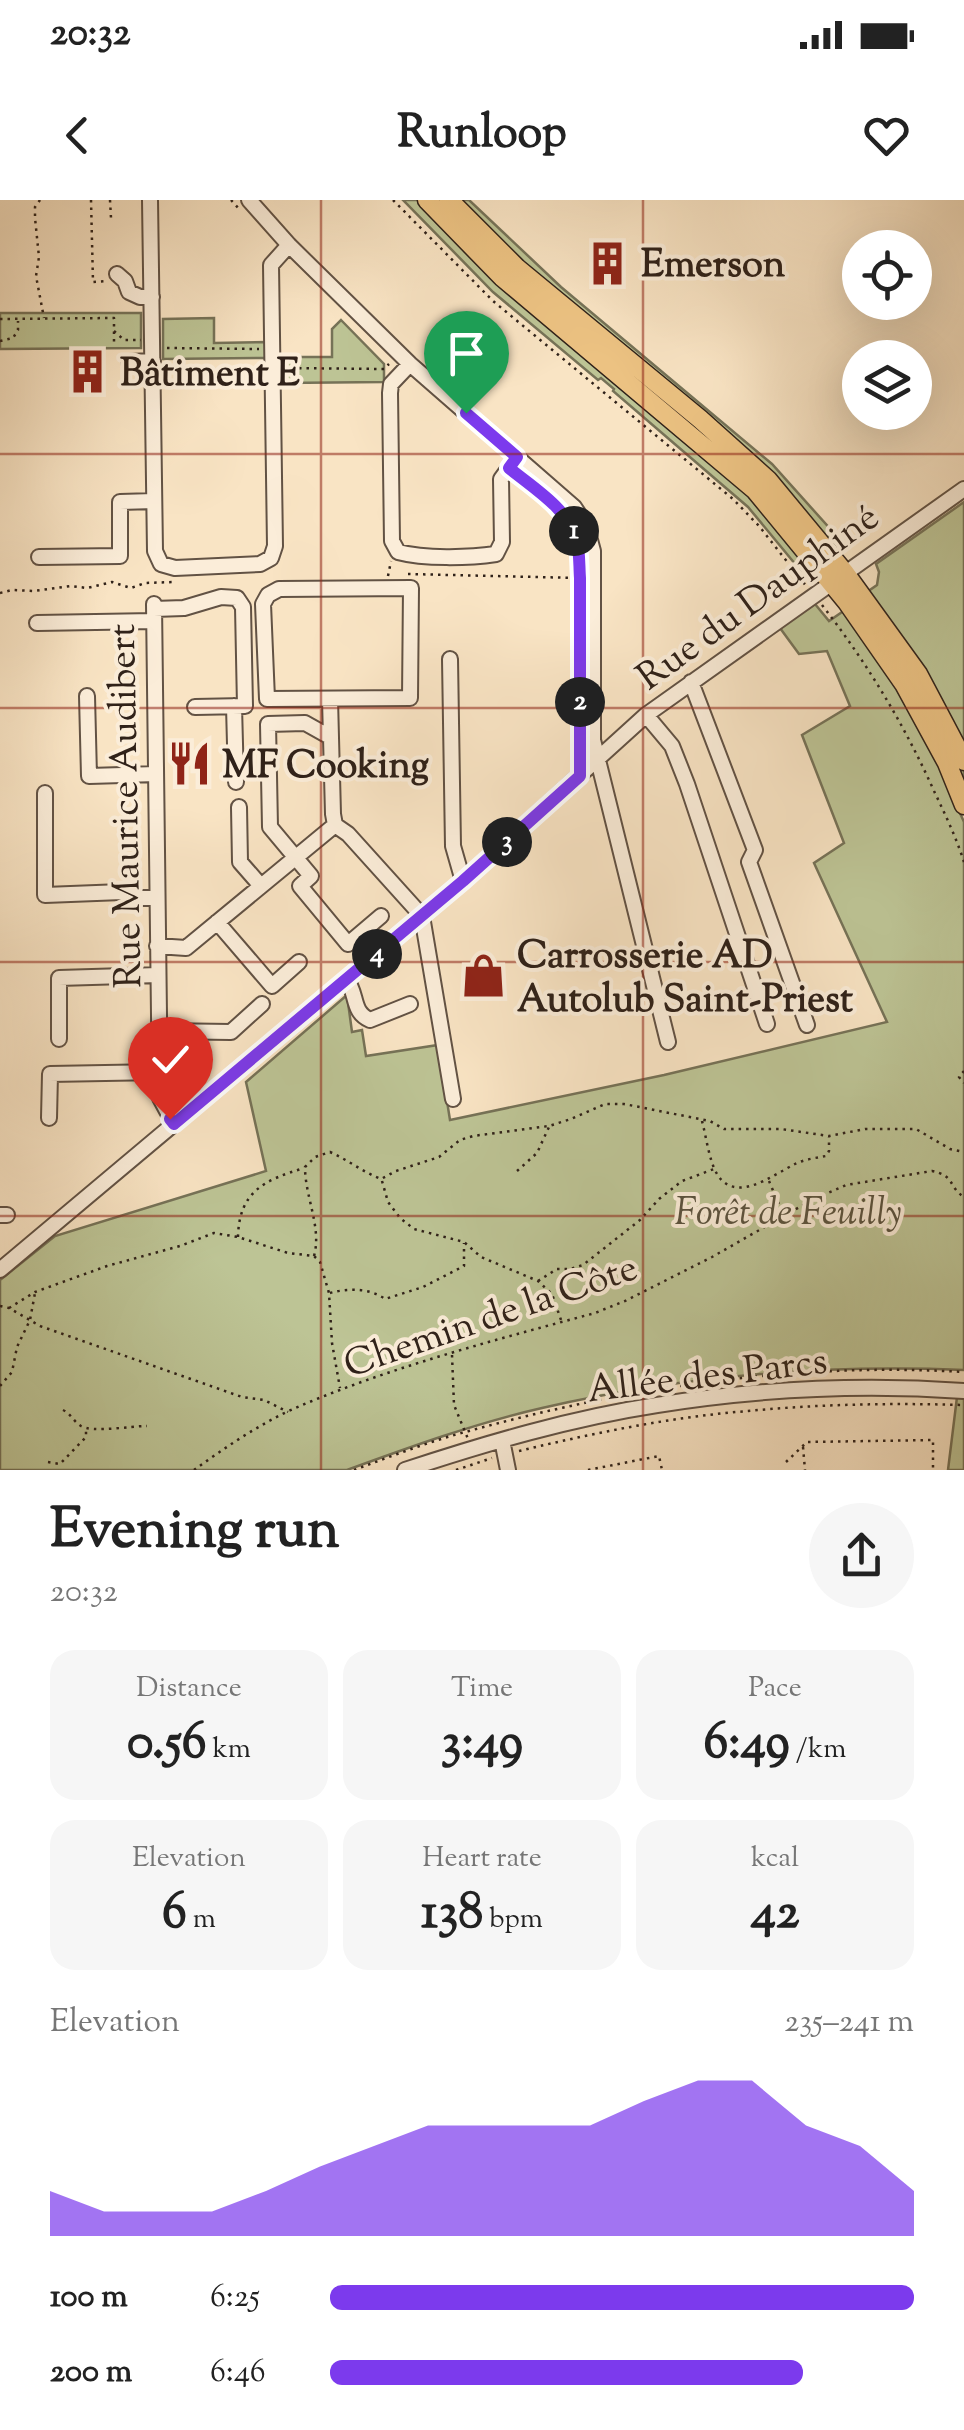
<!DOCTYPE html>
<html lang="en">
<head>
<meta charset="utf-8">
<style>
	:root { --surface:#fff; --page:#f6f6f6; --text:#222; --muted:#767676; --accent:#7c3aed }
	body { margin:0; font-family:"Sorts Mill Goudy",serif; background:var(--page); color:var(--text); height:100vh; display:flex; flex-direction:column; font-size:38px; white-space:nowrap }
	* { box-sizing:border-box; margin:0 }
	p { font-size:32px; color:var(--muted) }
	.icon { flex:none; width:55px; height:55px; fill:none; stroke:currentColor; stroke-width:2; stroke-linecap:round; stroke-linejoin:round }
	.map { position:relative; height:1270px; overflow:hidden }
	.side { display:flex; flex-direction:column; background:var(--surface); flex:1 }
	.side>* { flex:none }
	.fabs { position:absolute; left:842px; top:30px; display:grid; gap:20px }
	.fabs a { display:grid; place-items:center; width:90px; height:90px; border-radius:50%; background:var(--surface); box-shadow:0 10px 40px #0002; font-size:50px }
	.pin { position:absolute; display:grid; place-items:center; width:85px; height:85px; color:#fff; margin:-102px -42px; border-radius:50% 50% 50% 0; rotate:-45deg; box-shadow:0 0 10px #0007 }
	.pin .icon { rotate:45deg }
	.km { position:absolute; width:50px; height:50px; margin:-25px; border-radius:50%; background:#222; color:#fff; font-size:28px; line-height:50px; text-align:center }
	.round { display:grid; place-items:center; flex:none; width:105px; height:105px; border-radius:52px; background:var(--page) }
	.head { display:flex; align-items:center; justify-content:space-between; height:170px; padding:0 50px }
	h1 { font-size:55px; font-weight:800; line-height:75px }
	.metrics { display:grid; grid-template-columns:repeat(3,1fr); gap:15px; height:170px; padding:10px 50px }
	.metrics div { display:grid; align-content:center; border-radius:25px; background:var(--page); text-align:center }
	.metrics b { font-size:50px; font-weight:800 }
	.metrics small { font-size:28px; font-weight:400 }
	.metrics p { font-size:28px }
	.chart { height:280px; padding:20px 50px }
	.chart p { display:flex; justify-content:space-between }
	.chart svg { width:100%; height:180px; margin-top:10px; fill:var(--accent); opacity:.7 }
	ul { padding:0 50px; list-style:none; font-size:32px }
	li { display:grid; grid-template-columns:160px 120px 1fr; align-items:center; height:75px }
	li i { height:25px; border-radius:12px; background:var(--accent) }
	.status { display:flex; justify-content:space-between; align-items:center; height:70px; padding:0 50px; background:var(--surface); direction:ltr }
	.status svg { height:28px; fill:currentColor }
	header { display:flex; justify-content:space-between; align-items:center; height:130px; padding:0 50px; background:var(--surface); font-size:45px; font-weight:800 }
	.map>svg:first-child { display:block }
	.green { fill:#bdc495; stroke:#767257; stroke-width:2.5 }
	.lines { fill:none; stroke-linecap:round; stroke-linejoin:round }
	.minor-casing { stroke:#625244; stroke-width:18 }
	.major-casing { stroke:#2f2119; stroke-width:21 }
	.path { stroke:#2f2119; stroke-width:2.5; stroke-dasharray:2.5 5; stroke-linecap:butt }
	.minor { stroke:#fbedd9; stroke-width:14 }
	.major { stroke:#ecc282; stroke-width:18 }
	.route-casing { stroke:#fff; stroke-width:20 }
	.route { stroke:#7c3aed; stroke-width:12 }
	.grid { fill:none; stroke:#8f2418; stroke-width:2.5; stroke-opacity:0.55 }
	.labels { text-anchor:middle; stroke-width:8; stroke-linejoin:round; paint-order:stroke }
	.poi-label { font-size:38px; font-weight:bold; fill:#2f2119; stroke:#fbedd9; text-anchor:start }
	.street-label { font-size:38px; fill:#2f2119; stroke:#fbedd9 }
	.park-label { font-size:38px; font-style:italic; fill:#5a523e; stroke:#fbedd9 }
</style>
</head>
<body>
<div class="status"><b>20:32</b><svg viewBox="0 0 49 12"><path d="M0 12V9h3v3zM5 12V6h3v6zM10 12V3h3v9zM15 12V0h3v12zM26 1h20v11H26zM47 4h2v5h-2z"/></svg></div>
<header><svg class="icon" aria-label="back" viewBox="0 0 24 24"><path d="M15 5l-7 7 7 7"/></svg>Runloop<svg class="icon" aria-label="heart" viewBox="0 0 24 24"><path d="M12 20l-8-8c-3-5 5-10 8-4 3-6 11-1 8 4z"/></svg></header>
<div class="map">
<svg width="964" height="1270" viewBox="0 0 964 1270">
	<rect width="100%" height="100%" fill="#f9e4c4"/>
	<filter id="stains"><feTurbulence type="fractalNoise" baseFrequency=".002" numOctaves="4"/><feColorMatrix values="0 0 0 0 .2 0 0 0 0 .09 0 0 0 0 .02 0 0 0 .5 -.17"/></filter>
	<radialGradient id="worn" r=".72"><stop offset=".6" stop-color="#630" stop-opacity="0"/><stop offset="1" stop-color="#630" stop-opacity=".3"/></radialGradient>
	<path class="green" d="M 403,0 L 469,0 L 561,87 L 772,264 L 842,342 L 801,371 L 748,307 L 613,191 L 614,189 L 601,178 L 598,180 L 493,92 Z
		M 0,113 L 141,113 L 141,148 L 0,149 Z
		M 214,118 L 214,143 L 266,142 L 266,158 L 163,159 L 163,119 Z
		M 341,120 L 384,164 L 384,182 L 282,183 L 281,157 L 332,157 L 332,129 Z
		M 964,302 L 964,590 L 867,392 L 877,385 L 879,372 L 876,364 Z
		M 815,404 L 829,421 L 845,410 L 888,473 L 937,562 L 964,622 L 964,1170 C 820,1164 682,1176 542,1208 C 476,1223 410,1247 347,1270 L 0,1270 L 0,1080 L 55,1036 L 266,971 L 246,882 L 347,795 L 352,832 L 362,830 L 366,856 L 438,845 L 450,920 L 664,875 L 887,822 L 814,663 L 844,643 L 802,535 L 850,506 L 827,451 L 799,454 L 780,428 Z
		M 957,1197 L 964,1197 L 964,1270 L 948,1270 Z"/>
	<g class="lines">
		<defs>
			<path id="minor" d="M 150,0 L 155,351 L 161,364 L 175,368 L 260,364 L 271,358 L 275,346 L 271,65 L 289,45
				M 249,0 L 289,45 L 410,164 L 574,307 L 586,325 L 593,351 L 593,540 L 668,842
				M 117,74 L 125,81 L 129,92 L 140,97 L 152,97
				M 129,162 L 153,161
				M 410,164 L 391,184 L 390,193 L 392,341 L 398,352 C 424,359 469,358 496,354 L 502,342 L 501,279 L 517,257
				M 39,357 L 120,356 L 120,302 L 154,301
				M 411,388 L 410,498 L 267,499 L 263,404 L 268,395 L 279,389 Z
				M 154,404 L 160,898 L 174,924
				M 154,409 L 184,408 L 221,397 L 237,398 L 243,407 L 245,506 L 195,507
				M 37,423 L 154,421
				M 450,459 L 453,646 L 463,681
				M 691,482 L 755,650 L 749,662 L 807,825
				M 87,496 L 89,576 L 156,574
				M 330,499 L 333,614 L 335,625
				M 234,506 L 236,582
				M 646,515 L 672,546 L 687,584 L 767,824
				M 330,537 L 305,523 L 268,524 L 270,627 L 311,676 L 300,686 L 348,744 L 381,716
				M 45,593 L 45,695 L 122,692 L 136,698 L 157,698
				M 239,607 L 240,662 L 261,686
				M 217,722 L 272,786 L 299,762
				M 157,746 L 186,748 L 335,625 L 348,634 L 422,716 L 453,899
				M 346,779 C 358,793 351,812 370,820 L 410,804
				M 159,831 L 231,832 L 262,804
				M 59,839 L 59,778 L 158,775
				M 49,918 L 50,874 L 160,872
				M 0,1015 L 7,1015
				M 0,1070 L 463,681 L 646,515 L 964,289
				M 502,1240 L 508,1270
				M 405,1270 C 487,1243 572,1218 657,1205 C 757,1189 863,1184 964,1191"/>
			<path id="major" d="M 427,0 L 502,77 L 755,290 L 847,402 L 904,484 L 947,563 L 964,605
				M 449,0 L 517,68 L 700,219 L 768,280 L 845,373 L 918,474 L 964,561"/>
		</defs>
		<use href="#minor" class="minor-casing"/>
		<use href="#major" class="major-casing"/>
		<path class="path" d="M 40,0 L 35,7 L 35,18 L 39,57 L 36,76 L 44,118
			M 91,0 L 93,82 L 107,81
			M 110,0 L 111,18 L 115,20
			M 231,0 L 240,10
			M 393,0 L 493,101 L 733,299 L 759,326 L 807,387
			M 0,119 L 114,118 L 114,143
			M 114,131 L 124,140 L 141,140
			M 0,141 L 13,138 L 18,130 L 18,121
			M 167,148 L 259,149
			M 284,168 L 384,169 L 389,164
			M 579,349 L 579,371
			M 408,374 L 579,378
			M 388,376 L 391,361
			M 0,393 L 12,390 L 34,391 L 71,386 L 87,388 L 112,382 L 131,388 L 145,383 L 175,382
			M 822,405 C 867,463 904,524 934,591 C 945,614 956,637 964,662
			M 964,871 L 959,877 L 964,883
			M 702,921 C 706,936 708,953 714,968 C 731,1008 771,976 795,964 C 805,959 816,958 826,956 L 829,951 L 829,937
			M 517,971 L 537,953 L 549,927
			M 382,981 L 388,1002 L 400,1018 L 414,1029 L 464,1042 L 481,1057 L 538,1081 L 552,1094 L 561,1120
			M 769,981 L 783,1014
			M 238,1037 C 239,991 265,980 304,968
			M 314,1056 C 322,1028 305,997 305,967 L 315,957 L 330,952 C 348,960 363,972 381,979 L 396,971 L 439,957 L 460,940 L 473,936 L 549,926 L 571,919 L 605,904 L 624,904 L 710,921 L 724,929 L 781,929 L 829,936 L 865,929 L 916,929 L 950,949 L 964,952
			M 538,1081 L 557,1069 L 570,1069 L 583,1065 L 640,1020 L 659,999 L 682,981 L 714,969
			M 330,1093 C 348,1088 370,1088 385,1099 L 423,1087 L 464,1066 L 464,1043
			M 0,1106 L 9,1108 L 40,1126 L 242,1197 L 264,1200 L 288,1212
			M 9,1108 L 35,1092 L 107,1066 L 180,1046 L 214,1033 L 238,1037 L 288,1053 L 314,1056 L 320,1062 L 329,1093 L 332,1143 L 340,1188
			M 452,1155 L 454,1205 L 468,1239
			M 0,1186 L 12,1172 L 17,1147 L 30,1120 L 35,1093
			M 63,1210 C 71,1214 73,1221 81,1226 C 93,1233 131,1226 147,1226
			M 803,1247 L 805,1270
			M 519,1251 C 594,1233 671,1217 748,1211 C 820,1204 892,1203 964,1205
			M 48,1262 L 60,1264 L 86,1237 L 86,1231
			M 786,1262 L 807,1242 L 933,1240 L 933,1270
			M 194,1270 C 226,1247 262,1222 300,1206 C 394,1166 495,1140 595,1113 L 625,1101 L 712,1057 L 812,1000 L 846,985 L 932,971 C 956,976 948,987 964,997
			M 354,1270 C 392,1256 430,1241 469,1231 C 629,1187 797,1162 964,1172
			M 456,1270 L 492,1258
			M 588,1270 L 659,1256 L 662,1270"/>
		<use href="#minor" class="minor"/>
		<use href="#major" class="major"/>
	</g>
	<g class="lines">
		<defs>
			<path id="route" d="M 170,919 L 174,924 L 463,681 L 580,576 L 580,378 C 579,365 580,350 576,338 C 567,308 532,287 509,268 L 517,257 L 466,213"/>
		</defs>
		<use href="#route" class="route-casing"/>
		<use href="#route" class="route"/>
	</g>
	<path class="grid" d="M 321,0 L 321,1270M 643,0 L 643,1270M 0,254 L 964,254M 0,508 L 964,508M 0,762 L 964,762M 0,1016 L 964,1016"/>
	<defs>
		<symbol id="building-bare" viewBox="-9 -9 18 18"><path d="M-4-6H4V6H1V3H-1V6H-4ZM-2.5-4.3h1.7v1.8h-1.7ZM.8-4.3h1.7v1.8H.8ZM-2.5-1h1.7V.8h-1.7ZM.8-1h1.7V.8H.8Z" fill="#8f2418" stroke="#fbedd9" stroke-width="2.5" paint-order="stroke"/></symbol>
		<symbol id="restaurant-bare" viewBox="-9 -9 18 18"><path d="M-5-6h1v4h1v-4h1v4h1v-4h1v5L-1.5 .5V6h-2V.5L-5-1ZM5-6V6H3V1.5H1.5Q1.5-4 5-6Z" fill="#8f2418" stroke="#fbedd9" stroke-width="2.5" paint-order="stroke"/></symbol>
		<symbol id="shop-bare" viewBox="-9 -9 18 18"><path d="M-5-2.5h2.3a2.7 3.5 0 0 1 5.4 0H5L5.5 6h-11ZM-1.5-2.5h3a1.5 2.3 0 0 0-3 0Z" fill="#8f2418" stroke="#fbedd9" stroke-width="2.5" paint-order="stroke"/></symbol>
	</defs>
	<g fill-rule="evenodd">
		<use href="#building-bare" x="576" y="32" width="63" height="63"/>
		<use href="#building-bare" x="56" y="140" width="63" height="63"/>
		<use href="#restaurant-bare" x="158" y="532" width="63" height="63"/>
		<use href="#shop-bare" x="452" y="744" width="63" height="63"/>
	</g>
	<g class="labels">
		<g class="poi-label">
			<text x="641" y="76">Emerson</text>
			<text x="120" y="185">Bâtiment E</text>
			<text x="222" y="577">MF Cooking</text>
			<text x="517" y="767">Carrosserie AD<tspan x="517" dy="44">Autolub Saint-Priest</tspan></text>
		</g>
		<g class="street-label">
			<text transform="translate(757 396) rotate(-36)" y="13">Rue du Dauphiné</text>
			<text transform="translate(124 606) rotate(-91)" y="13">Rue Maurice Audibert</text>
			<text transform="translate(490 1115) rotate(-19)" y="13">Chemin de la Côte</text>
			<text transform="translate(707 1174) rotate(-7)" y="13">Allée des Parcs</text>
		</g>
		<g class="park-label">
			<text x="788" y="1024">Forêt de Feuilly</text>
		</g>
	</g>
	<rect width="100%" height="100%" filter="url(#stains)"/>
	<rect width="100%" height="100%" fill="url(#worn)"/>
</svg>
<div class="fabs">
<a><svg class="icon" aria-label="locate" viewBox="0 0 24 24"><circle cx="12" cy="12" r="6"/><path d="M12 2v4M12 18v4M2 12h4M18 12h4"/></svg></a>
<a><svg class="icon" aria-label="layers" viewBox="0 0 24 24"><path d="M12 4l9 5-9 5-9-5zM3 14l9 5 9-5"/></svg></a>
</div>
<div class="pin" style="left:466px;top:213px;background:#1e9e55"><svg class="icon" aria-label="arrive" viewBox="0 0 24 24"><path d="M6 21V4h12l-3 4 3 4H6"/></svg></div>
<div class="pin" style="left:170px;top:919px;background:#d93025"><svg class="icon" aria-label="check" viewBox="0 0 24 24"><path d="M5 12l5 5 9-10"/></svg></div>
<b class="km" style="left:574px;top:331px">1</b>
<b class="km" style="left:580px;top:502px">2</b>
<b class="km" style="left:507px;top:642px">3</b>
<b class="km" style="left:377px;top:754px">4</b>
</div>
<section class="side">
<div class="head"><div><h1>Evening run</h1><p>20:32</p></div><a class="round"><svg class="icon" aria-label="share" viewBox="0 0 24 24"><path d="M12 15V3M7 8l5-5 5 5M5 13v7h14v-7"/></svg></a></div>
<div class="metrics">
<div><p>Distance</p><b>0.56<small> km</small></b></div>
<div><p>Time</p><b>3:49</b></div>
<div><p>Pace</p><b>6:49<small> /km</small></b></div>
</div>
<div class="metrics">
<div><p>Elevation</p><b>6<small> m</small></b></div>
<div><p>Heart rate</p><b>138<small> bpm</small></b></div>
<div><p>kcal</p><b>42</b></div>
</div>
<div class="chart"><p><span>Elevation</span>235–241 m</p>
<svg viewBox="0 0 160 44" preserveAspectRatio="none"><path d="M0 44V33L10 38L20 38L30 38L40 33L50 27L60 22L70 17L80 17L90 17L100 17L110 11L120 6L130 6L140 17L150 22L160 33V44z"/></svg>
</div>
<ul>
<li><b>100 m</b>6:25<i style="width:100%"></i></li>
<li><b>200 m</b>6:46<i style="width:81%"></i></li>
</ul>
</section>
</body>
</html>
